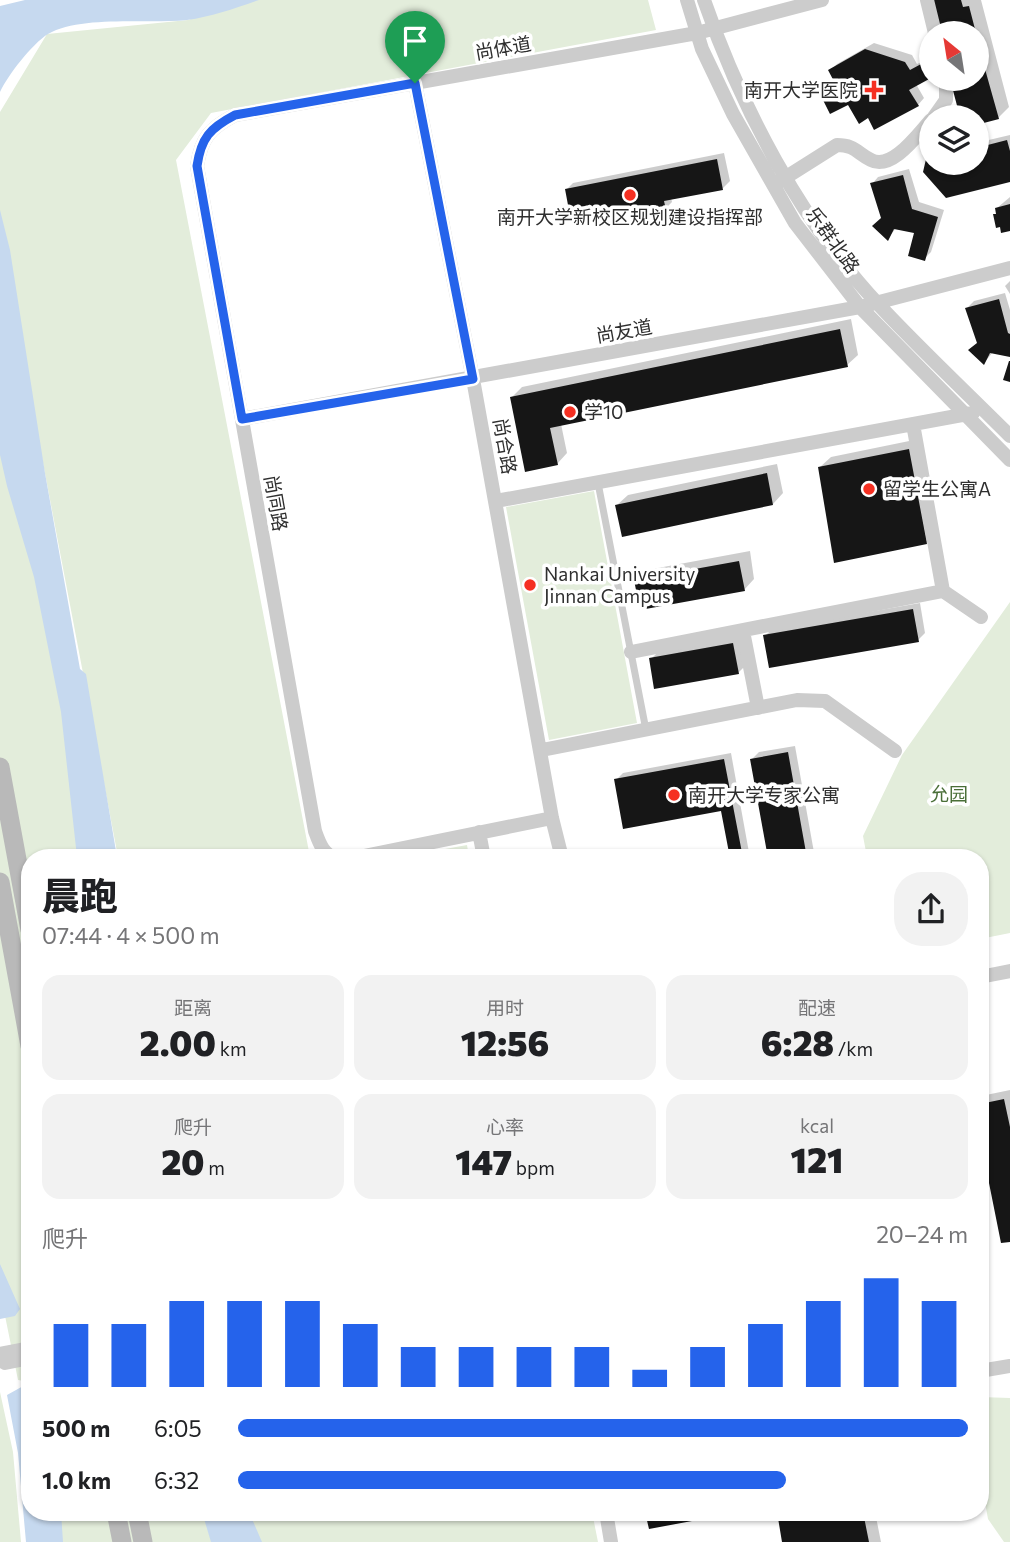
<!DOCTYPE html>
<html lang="zh">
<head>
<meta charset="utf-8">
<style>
	:root { --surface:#fff; --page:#f2f2f2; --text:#202124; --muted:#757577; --accent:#2563eb }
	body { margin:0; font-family:Commissioner,"Noto Sans SC",sans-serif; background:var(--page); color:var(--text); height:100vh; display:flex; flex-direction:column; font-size:26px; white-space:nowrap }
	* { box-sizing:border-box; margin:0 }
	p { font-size:23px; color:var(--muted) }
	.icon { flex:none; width:38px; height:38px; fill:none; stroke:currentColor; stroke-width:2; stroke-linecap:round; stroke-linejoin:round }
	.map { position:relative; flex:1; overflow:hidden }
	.side { position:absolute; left:21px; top:849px; width:968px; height:672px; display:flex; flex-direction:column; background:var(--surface); border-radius:28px; box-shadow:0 2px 5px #0004 }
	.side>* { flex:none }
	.needle { width:46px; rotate:330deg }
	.buttons { position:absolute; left:919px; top:21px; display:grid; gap:14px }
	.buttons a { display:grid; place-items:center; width:70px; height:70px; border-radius:50%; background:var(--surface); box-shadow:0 2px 5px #0004; font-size:35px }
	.pin { position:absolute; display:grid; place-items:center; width:60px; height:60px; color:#fff; margin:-72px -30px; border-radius:50% 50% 50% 0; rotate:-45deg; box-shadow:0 0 7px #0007 }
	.pin .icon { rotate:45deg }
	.round { display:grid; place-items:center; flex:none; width:74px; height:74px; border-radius:28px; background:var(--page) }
	.overview { display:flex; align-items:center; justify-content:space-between; height:119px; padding:0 21px }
	h1 { font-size:38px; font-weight:800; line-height:52px }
	.metrics { display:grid; grid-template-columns:repeat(3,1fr); gap:10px; height:119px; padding:7px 21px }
	.metrics div { display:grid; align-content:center; border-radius:18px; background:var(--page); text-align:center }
	.metrics b { font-size:35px; font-weight:800 }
	.metrics small { font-size:19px; font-weight:400 }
	.metrics p { font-size:19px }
	.chart { height:196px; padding:14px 21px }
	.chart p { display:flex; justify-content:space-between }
	.chart svg { width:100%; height:126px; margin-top:7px; stroke:var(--accent); stroke-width:6 }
	ul { padding:0 21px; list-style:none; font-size:23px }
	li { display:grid; grid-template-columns:112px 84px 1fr; align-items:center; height:52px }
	li i { height:18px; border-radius:9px; background:var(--accent) }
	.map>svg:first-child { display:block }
	.green { fill:#e3eddb }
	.water { fill:#c6d9ef }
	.shadow { fill:#0003 }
	.building { fill:#161616 }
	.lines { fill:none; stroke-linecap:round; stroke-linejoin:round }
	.service { stroke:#ccc; stroke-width:7 }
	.minor { stroke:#ccc; stroke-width:14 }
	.secondary { stroke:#b9b9b9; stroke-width:19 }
	.route-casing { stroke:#fff; stroke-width:14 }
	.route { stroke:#2563eb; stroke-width:9 }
	.poi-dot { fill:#f53022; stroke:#fff; stroke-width:2.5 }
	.labels { text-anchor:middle; stroke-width:7; stroke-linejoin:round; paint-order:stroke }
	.street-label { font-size:19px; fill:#2f2f2f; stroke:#fff }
	.poi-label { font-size:19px; fill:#2f2f2f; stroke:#fff; text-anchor:start }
	.park-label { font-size:19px; fill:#4a6f38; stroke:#fff }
</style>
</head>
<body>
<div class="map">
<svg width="1010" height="1542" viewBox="0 0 1010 1542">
	<rect width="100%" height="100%" fill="#fff"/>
	<path class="green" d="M 247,0 L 648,0 L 656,30 L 211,113 L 176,160 L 310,857 L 118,857 L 0,237 L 0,112 L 47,34 L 188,20 Z
		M 0,331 L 96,857 L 30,858 L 30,1382 L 18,1380 L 0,1291 Z
		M 594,491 L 637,723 L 549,740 L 506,507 Z
		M 1010,602 L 1010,933 L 980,939 L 980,858 L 867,857 L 863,836 L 902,755 Z
		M 467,845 L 469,857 L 401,857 Z
		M 0,1392 L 13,1452 L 21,1542 L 0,1542 Z
		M 980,1397 L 1010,1398 L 1010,1542 L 1004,1542 L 988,1519 L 980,1475 Z
		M 51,1512 L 214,1512 L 222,1542 L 55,1542 Z
		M 237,1512 L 592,1512 L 598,1542 L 243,1542 Z"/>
	<path class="water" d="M 25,0 L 259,0 C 236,8 211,17 187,20 C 148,24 80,15 48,34 C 32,44 8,75 0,92 L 0,6 Z
		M 0,210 L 10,250 L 45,473 L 80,669 L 86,674 L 117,857 L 77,857 L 61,712 L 34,577 L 7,486 L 0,455 Z
		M 0,1264 L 20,1309 L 15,1316 L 0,1319 Z
		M 25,1385 L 30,1385 L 30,1512 L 61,1512 L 63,1542 L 26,1542 L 18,1453 L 7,1395 Z
		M 202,1512 L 249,1512 L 262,1542 L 211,1542 Z"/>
	<path class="shadow" d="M 932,0 L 981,0 L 1009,107 L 998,118 L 962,117 L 952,79 L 976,79 L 976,33 L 940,33 Z
		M 874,43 L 912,55 L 917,64 L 931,58 L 931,75 L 916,84 L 924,98 L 918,105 L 869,116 L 849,103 L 825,100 L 840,88 L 830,71 L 837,64 Z
		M 1010,135 L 1010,180 L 925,172 L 931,145 L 931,163 L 976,163 L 976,143 Z
		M 724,153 L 730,181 L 723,188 L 671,198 L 672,202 L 665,209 L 636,207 L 567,189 L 573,183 Z
		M 909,169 L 919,202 L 944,210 L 931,252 L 924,259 L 917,232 L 897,227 L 888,238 L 872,184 L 878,177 Z
		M 1010,197 L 1010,229 L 995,215 L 998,212 L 997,208 Z
		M 1010,281 L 1010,294 L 1005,286 Z
		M 1005,293 L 1010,310 L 1010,356 L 993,352 L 984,363 L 967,308 L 974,301 Z
		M 851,319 L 858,355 L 847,365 L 561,424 L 567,453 L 557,464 L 512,397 L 522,387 Z
		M 919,439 L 937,532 L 926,543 L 820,467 L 831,457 Z
		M 777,464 L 783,493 L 773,504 L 617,505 L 628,495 Z
		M 750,551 L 754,579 L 744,590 L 636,580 L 647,570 Z
		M 920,603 L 925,633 L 918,640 L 765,636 L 772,629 Z
		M 740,637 L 745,666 L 738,673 L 651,659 L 658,652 Z
		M 795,746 L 815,858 L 770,858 L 752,759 L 759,752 Z
		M 731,753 L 750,858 L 731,858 L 723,809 L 616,780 L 623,773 Z
		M 1010,1090 L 1010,1240 L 980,1129 L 980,1101 L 986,1095 Z
		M 779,1512 L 875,1512 L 881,1542 L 784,1542 Z"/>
	<path class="building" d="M 930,0 L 961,0 L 963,7 L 969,6 L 976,33 L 939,33 Z
		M 976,37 L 999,119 L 976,125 L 976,117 L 960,117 L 950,79 L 976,79 Z
		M 865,49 L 905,62 L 910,70 L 923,63 L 931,78 L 909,90 L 919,106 L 874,130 L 868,118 L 859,124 L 848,105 L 830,114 L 823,100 L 838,89 L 828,70 Z
		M 1007,140 L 1010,151 L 1010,182 L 946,198 L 923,172 L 930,142 L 931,163 L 976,163 L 976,148 Z
		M 717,159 L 723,190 L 664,201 L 666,210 L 636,216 L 634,209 L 571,221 L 565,189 Z
		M 903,175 L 912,209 L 938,217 L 925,261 L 908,256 L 914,233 L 894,229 L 888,241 L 872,226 L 881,218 L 870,183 Z
		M 1010,204 L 1010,231 L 1001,233 L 1000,227 L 996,228 L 993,214 L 996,214 L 995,208 Z
		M 999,299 L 1008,333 L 1010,334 L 1010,357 L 990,353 L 984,365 L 968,350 L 977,343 L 965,308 Z
		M 840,329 L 848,367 L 550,428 L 558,465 L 525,472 L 510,397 Z
		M 1009,361 L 1010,361 L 1010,382 L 1003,380 Z
		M 909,449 L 927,544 L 834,563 L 818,467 Z
		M 767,473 L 773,505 L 622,537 L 615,505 Z
		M 739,561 L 745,591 L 640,610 L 634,580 Z
		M 913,609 L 919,642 L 769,668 L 763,635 Z
		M 733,643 L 739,674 L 654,689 L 649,658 Z
		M 788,752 L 807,858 L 768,858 L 750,759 Z
		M 724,759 L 743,858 L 730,858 L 721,811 L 623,829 L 614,779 Z
		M 1004,1099 L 1010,1127 L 1010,1242 L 1001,1243 L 980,1138 L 980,1104 Z
		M 645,1512 L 735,1512 L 735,1513 L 649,1529 Z
		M 777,1512 L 809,1512 L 810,1515 L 826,1512 L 863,1512 L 869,1542 L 782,1542 Z"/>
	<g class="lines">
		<path class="service" d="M 598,483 L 646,730"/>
		<path class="minor" d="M 687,0 L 702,49 L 733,114 L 795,223 L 860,307 L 1010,460
			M 704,0 C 740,105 801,222 878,304 C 920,349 966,392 1010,436
			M 927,0 L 935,33
			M 415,83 L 473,379 L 552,818 L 562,858
			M 934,117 L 946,100 L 946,79
			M 780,181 L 837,145 C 855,145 857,153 871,160 C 892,171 918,134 931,120
			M 242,419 L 860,307 L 1010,268
			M 913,424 L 943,591 L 981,617
			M 496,501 L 973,413
			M 743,631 L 758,708
			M 631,652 L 943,591
			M 542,750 L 797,700 L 825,701 L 895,751
			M 479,832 L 484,858
			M 336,858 C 323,855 319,842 315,831 L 197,166 C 201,138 210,128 235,115 L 697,33 L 822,0
			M 354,858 L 552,818
			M 980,977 L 1010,971
			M 0,1354 L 30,1348
			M 5,1363 L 30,1358
			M 980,1371 L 1010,1366
			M 606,1512 L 611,1542"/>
		<path class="secondary" d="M 0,767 L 30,930
			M 0,882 L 30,1046
			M 116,1512 L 122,1542
			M 137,1512 L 143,1542"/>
	</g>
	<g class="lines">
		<defs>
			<path id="route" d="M 415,83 L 473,379 L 242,419 L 197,166 C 201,138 210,128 235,115 Z"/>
		</defs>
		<use href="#route" class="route-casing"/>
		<use href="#route" class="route"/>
	</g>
	<g class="poi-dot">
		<path d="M870.5 79.5h7v7h7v7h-7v7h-7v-7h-7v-7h7z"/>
		<circle cx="630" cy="195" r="7"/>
		<circle cx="570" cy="412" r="7"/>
		<circle cx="869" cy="489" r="7"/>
		<circle cx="530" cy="585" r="7"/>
		<circle cx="674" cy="795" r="7"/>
	</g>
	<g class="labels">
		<g class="street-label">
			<text transform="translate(503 48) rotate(-10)" y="7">尚体道</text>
			<text transform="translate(833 240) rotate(54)" y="7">乐群北路</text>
			<text transform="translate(624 331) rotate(-10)" y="7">尚友道</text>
			<text transform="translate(505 446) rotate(80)" y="7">尚合路</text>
			<text transform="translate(276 503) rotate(80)" y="7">尚同路</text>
		</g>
		<g class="poi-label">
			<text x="858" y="97" text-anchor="end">南开大学医院</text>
			<text x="630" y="224" text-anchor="middle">南开大学新校区规划建设指挥部</text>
			<text x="584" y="419">学10</text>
			<text x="883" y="496">留学生公寓A</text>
			<text x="544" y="581">Nankai University<tspan x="544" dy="22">Jinnan Campus</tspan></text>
			<text x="688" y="802">南开大学专家公寓</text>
		</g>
		<g class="park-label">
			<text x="949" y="801">允园</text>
		</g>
	</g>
</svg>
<div class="buttons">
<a><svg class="needle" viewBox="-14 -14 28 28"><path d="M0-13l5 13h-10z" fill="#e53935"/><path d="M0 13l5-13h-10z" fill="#757577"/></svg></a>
<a><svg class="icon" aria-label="layers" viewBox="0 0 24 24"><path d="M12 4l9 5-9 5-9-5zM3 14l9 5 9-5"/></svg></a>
</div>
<div class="pin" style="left:415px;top:83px;background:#1e9e55"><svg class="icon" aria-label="arrive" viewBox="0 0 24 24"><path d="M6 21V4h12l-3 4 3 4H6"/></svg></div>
<section class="side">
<div class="overview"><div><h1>晨跑</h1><p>07:44 · 4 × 500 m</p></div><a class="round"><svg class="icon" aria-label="share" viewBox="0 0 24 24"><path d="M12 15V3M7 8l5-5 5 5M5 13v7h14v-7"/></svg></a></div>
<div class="metrics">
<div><p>距离</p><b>2.00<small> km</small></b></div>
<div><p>用时</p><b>12:56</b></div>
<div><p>配速</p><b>6:28<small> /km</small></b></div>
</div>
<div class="metrics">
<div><p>爬升</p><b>20<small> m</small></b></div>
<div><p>心率</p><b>147<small> bpm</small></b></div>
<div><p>kcal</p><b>121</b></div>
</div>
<div class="chart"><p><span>爬升</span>20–24 m</p>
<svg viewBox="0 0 160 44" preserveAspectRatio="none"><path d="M5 44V22M15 44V22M25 44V14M35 44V14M45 44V14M55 44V22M65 44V30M75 44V30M85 44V30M95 44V30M105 44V38M115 44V30M125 44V22M135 44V14M145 44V6M155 44V14"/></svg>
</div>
<ul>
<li><b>500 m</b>6:05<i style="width:100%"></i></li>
<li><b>1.0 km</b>6:32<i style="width:75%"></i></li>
</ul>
</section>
</div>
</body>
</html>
